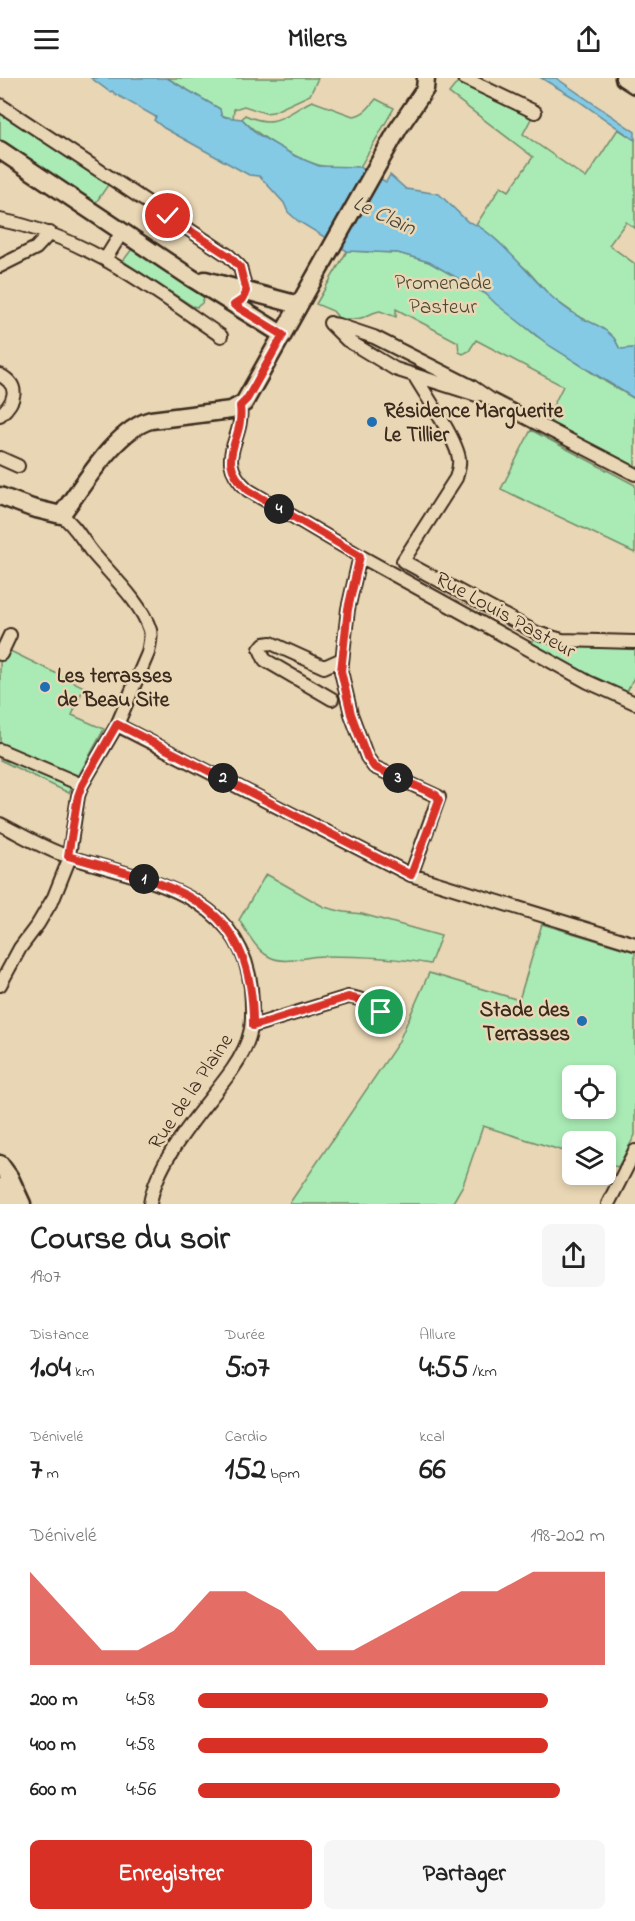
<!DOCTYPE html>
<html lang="fr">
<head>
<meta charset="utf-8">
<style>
	:root { --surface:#fff; --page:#f6f6f6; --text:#222; --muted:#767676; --accent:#d93025 }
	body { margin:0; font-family:"Indie Flower",sans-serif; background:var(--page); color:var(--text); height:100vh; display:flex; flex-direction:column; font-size:22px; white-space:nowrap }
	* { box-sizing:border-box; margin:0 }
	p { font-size:20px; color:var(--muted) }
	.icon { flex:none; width:33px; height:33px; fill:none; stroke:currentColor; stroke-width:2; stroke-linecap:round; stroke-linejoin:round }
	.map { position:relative; height:1126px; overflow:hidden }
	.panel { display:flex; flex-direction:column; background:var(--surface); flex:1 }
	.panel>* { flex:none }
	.controls { position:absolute; left:562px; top:987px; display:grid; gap:12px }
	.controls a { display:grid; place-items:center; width:54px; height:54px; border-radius:9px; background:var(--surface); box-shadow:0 3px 9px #0003; font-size:30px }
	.pin { position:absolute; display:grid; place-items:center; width:51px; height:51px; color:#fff; margin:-26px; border:3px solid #fff; border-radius:50%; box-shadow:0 2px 6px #0007 }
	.km { position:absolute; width:30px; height:30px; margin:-15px; border-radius:50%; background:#222; color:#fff; font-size:16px; line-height:30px; text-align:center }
	.round { display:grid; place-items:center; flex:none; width:63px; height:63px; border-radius:9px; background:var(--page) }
	.summary { display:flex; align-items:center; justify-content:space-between; height:102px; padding:0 30px }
	h1 { font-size:33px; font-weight:700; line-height:45px }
	.stats { display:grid; grid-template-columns:repeat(3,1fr); gap:9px; height:102px; padding:6px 30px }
	.stats div { display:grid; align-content:center }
	.stats b { font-size:30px; font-weight:700 }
	.stats small { font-size:16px; font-weight:400 }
	.stats p { font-size:16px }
	.chart { height:168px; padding:12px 30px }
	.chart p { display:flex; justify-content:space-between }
	.chart svg { width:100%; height:108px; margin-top:6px; fill:var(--accent); opacity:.7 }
	.button { display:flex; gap:12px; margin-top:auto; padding:12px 30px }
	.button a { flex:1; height:69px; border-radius:9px; background:var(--accent); color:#fff; font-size:24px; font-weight:700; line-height:69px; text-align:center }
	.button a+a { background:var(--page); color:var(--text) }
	ul { padding:0 30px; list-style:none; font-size:20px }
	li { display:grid; grid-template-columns:96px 72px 1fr; align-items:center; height:45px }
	li i { height:15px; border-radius:8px; background:var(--accent) }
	header { display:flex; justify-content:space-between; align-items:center; height:78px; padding:0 30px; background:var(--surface); font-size:27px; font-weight:700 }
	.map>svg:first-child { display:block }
	.green { fill:#aaebb5; stroke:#728a6a; stroke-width:1.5; fill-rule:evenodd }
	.water { fill:#84cae5; stroke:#678a95; stroke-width:1.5 }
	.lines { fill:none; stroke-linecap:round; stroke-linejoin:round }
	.street-casing { stroke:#3b2a1e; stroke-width:16 }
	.secondary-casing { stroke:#3b2a1e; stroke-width:21 }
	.street { stroke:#e9d6b4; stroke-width:12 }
	.secondary { stroke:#e9d6b4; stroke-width:16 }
	.route-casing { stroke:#fff; stroke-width:12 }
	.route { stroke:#d93025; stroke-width:8 }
	.poi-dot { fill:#1f6fb2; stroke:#e9d6b4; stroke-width:2 }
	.labels { text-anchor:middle; stroke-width:5; stroke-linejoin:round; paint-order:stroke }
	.park-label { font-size:21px; fill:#4c4735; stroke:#e9d6b4 }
	.poi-label { font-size:21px; font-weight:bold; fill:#3b2a1e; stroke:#e9d6b4; text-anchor:start }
	.street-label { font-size:21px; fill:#3b2a1e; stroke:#e9d6b4 }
	.water-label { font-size:22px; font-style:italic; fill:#46423c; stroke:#e9d6b4 }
</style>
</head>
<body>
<header><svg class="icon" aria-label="menu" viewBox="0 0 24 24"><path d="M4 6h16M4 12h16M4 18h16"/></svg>Milers<svg class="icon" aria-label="share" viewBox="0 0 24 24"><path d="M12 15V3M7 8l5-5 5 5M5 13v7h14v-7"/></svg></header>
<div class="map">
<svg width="635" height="1126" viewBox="0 0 635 1126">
	<rect width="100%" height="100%" fill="#e9d6b4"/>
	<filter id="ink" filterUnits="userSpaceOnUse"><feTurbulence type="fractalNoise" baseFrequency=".0167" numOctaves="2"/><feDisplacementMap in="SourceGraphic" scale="12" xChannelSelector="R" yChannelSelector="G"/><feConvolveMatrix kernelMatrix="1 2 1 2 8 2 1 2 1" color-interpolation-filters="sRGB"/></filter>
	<g filter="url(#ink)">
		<path class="green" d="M 167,0 L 318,0 L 310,17 L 273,34 L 265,35 L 244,28 L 234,31 L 233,41 L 221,37 L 220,31 Z
			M 460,1 L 533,37 L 523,56 L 586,100 L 618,51 L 635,62 L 635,150 L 626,144 L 609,167 L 635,186 L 635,270 L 620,271 L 614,260 L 600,249 L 578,238 L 551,219 L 527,192 L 476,147 L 501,108 L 509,113 L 533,79 L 449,15 Z
			M 376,21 L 394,30 L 360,89 C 347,89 330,91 318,87 C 293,79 261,60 242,41 L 245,37 C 276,52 285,36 312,23 L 353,38 C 364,37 369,29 376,21 Z
			M 0,31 L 110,104 L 95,126 L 0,63 Z
			M 132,171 L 203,217 L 204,219 L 202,225 L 197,229 L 192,228 L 123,183 Z
			M 347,173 L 398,175 L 429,184 L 486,216 L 535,257 L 606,304 L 635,321 L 635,388 L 554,346 L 547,340 L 563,308 L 476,262 L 469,273 L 463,276 L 459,274 L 458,264 L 396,231 L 396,239 L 380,233 C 373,234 368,238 361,240 C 358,241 339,241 336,241 L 337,238 L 333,233 L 316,226 Z
			M 531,352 L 635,407 L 635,475 L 501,411 Z
			M 537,555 L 635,564 L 635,597 L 626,616 L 592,600 L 532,565 Z
			M 0,568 L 84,609 L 72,637 L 104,651 L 69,715 L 0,682 Z
			M 266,796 L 324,829 L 344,834 L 362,836 L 441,858 L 430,886 C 394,879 359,878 323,878 C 304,878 285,888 268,878 C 255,871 247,853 239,842 Z
			M 542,846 L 635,874 L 635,1057 L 618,1089 L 606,1086 L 606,1064 L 573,1064 L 573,1076 L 483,1048 L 463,1107 L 452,1126 L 289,1126 L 398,965 L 429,895 L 519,922 ZM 573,998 L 606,998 L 606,1030 L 573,1030 Z"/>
		<path class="water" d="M 91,0 L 167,0 L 220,31 L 221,37 L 225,39 L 242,41 L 257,56 L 295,78 L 319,88 L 360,89 L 386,104 L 390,97 L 406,111 L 439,116 L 468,144 C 491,148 532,201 551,218 C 557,224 573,236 581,240 C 592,245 604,249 613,259 C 616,262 617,267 620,271 L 635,270 L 635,321 L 550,268 L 496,226 L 486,216 L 429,184 L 398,175 L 347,173 L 298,143 L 288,134 L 284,125 L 265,104 L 259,98 L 249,97 L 164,50 L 154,42 L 156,39 L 115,16 L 112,13 L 110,14 Z
			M 541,0 L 556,0 L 635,54 L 635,62 L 573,19 Z"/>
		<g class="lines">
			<defs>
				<path id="street" d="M 464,0 L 535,34
					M 0,27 L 229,178 L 240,189 L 246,213 L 243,221 L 234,227
					M 0,142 C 85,158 151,210 221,258
					M 106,180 L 122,154
					M 0,188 L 36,170 L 50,155
					M 330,245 L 347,262 L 395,291 L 477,317
					M 332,246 L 338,247 L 374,259 L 471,308 L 490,321 L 635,396
					M 0,297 C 21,308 15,324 0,337
					M 414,297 C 425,316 457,362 459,381 C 460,388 458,393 456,400 L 403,483 L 537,555 L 562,562 L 635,564
					M 240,328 C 245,364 212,379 248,412 L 360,478 L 588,604 L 635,625
					M 0,380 L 18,388
					M 360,478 L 348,531 L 341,593 L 351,636 L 367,679 L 374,689 L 439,719 L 411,797
					M 1,576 L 10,557
					M 332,621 L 265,582 L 260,571 L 264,566 L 271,565 L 324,589 L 342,581
					M 117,647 L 411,797 L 635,866
					M 0,672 L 82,707
					M 0,746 C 20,756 40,768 61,776 C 74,781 88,784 101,788 C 169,807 242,827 251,910 C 254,945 253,962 232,992 C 205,1030 157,1079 150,1126
					M 0,907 L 20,870 L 38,846 L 54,819 L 68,784 L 78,718 L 82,707 L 117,647 L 148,575 C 149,567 152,559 150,552 C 141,524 110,496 91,473 C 81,460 75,447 61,437
					M 253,948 L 348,919 C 366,920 379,931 389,945
					M 608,1126 L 635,1073"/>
				<path id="secondary" d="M 624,0 L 635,7
					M 0,72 L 190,199 L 283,257
					M 205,202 L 299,227
					M 0,418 L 32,430 L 61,437 C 84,407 115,352 151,342 L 231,332 L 244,325 L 398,51 L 425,11 L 426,0
					M 0,1086 L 10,1100 L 22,1126
					M 0,1109 L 8,1126"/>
			</defs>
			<use href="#street" class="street-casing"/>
			<use href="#secondary" class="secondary-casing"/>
			<use href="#street" class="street"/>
			<use href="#secondary" class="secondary"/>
		</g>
	</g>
	<g class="lines" filter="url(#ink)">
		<defs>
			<path id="route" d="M 168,138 L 229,178 L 240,189 L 246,213 L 243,221 L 234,227 L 283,257 L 247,321 L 240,328 C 245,365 212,379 248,412 L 360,478 L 348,531 L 341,593 L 351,636 L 367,679 L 374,689 L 436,717 L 439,722 L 411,797 L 117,646 L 82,707 L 78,718 L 68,778 C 172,808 254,818 253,948 L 348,919 L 364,923 L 381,934"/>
		</defs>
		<use href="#route" class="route-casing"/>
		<use href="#route" class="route"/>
	</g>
	<g class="poi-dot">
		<circle cx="372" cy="344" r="6"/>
		<circle cx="45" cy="609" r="6"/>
		<circle cx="582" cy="943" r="6"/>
	</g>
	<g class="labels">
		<g class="park-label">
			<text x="443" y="211">Promenade<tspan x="443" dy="24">Pasteur</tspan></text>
		</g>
		<g class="poi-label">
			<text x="384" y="339">Résidence Marguerite<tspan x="384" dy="24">Le Tillier</tspan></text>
			<text x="57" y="604">Les terrasses<tspan x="57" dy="24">de Beau Site</tspan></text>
			<text x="570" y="938" text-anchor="end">Stade des<tspan x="570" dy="24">Terrasses</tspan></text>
		</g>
		<g class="street-label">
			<text transform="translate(506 536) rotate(29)" y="7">Rue Louis Pasteur</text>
			<text transform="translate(190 1013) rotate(-56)" y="7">Rue de la Plaine</text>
		</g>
		<g class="water-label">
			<text transform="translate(385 136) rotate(25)" y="8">Le Clain</text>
		</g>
	</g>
</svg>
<div class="controls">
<a><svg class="icon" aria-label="locate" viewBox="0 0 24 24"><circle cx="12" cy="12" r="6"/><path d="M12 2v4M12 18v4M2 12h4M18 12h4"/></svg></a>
<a><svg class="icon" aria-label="layers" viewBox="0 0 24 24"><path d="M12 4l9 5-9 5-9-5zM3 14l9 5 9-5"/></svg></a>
</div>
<div class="pin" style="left:381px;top:934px;background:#1e9e55"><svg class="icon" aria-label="arrive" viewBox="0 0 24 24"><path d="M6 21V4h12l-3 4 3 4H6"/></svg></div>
<div class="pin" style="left:168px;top:138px;background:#d93025"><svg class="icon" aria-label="check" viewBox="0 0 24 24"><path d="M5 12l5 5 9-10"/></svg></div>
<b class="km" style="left:144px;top:801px">1</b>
<b class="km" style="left:223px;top:700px">2</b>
<b class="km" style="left:398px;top:700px">3</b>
<b class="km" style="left:279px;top:431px">4</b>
</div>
<section class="panel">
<div class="summary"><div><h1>Course du soir</h1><p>19:07</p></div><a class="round"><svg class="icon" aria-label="share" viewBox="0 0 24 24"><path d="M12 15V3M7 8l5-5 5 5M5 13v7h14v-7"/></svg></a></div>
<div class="stats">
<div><p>Distance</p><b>1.04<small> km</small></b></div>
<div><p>Durée</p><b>5:07</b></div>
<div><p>Allure</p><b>4:55<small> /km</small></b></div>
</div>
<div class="stats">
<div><p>Dénivelé</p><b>7<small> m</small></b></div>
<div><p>Cardio</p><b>152<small> bpm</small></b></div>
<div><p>kcal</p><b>66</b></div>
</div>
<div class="chart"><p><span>Dénivelé</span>198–202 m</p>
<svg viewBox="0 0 160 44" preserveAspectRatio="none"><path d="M0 44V6L10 22L20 38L30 38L40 30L50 14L60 14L70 22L80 38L90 38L100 30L110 22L120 14L130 14L140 6L150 6L160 6V44z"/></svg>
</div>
<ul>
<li><b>200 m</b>4:58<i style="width:86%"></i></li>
<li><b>400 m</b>4:58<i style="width:86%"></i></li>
<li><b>600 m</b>4:56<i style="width:89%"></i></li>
</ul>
<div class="button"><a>Enregistrer</a><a>Partager</a></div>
</section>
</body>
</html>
